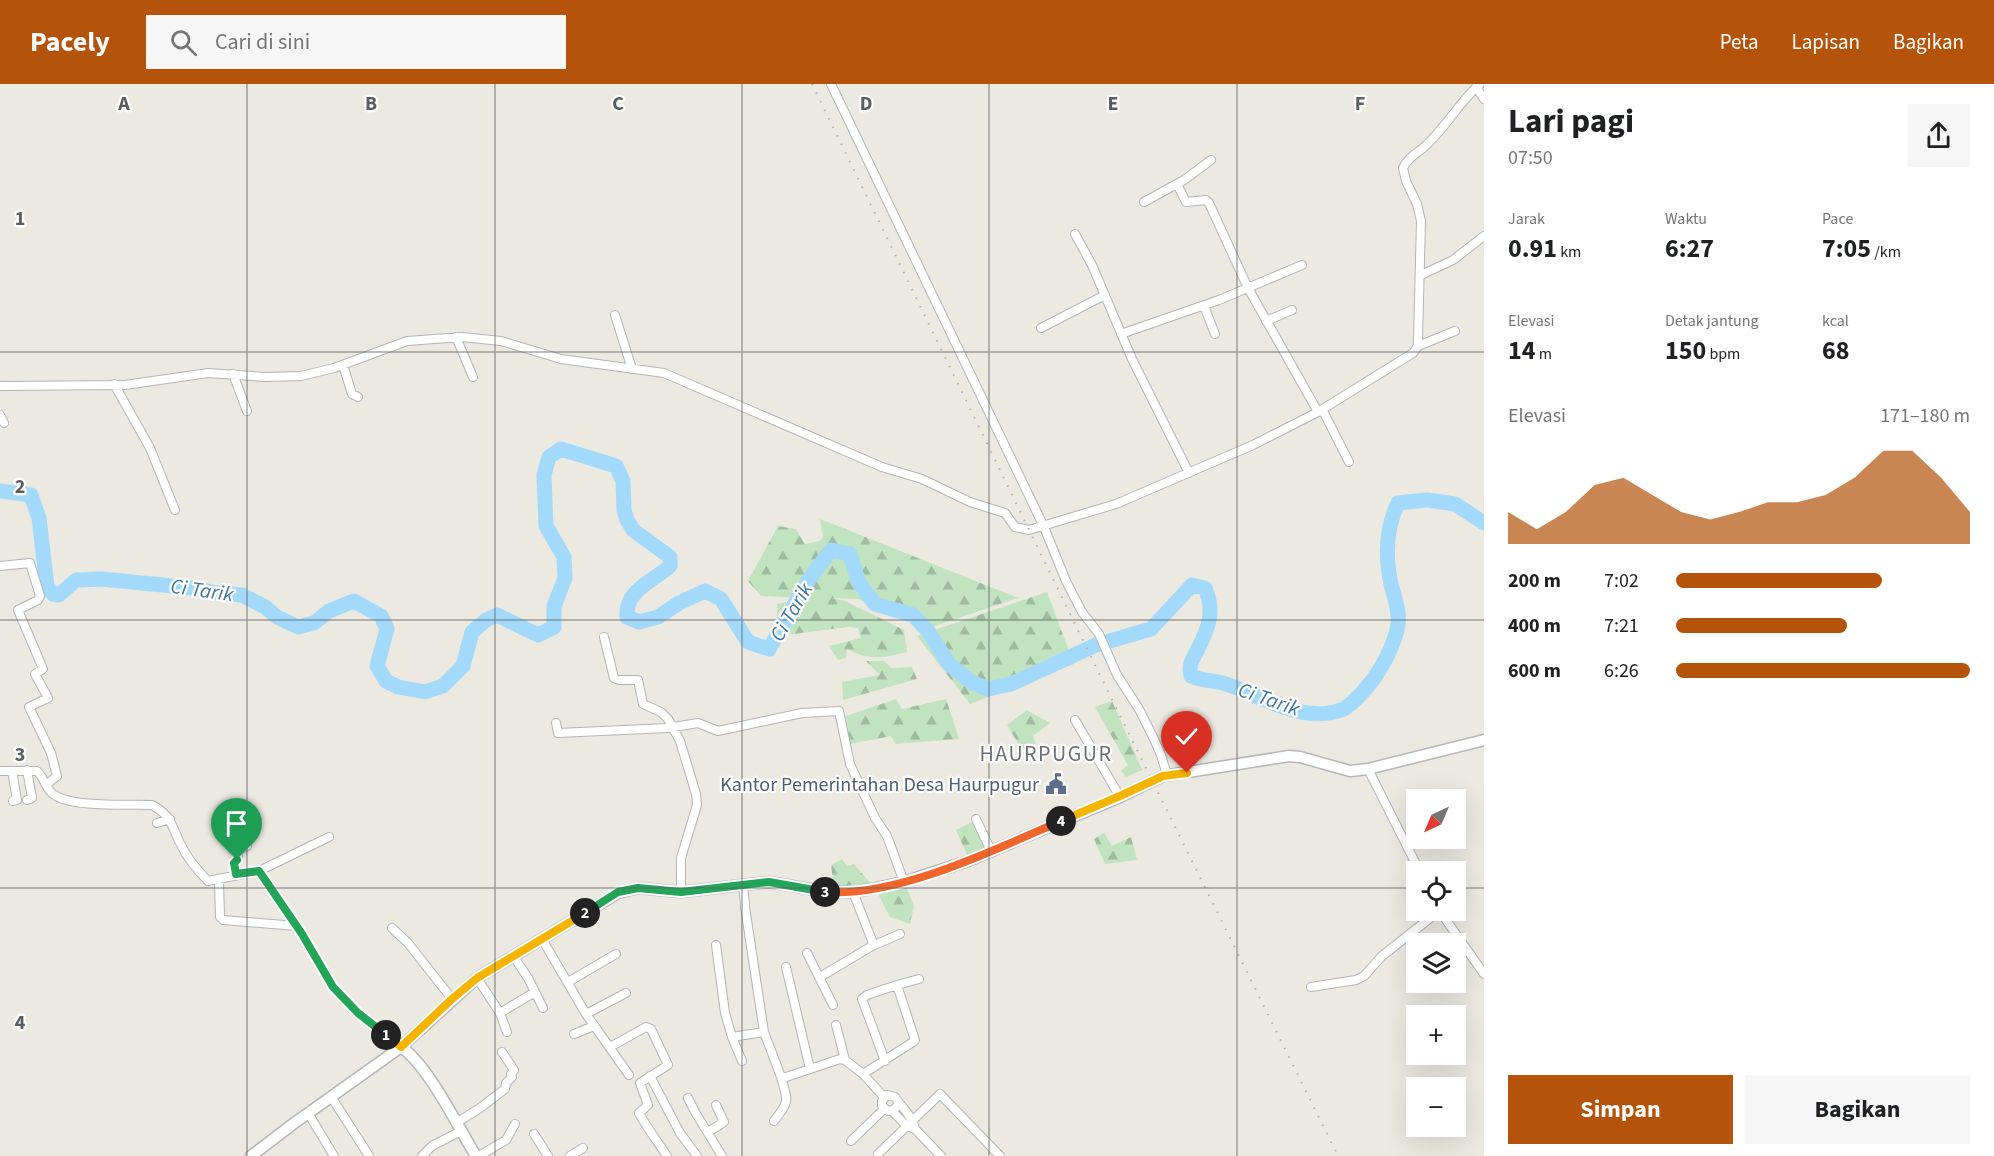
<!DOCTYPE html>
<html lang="id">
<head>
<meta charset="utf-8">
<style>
	:root { --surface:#fff; --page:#f6f6f6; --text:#202124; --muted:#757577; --accent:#b45309 }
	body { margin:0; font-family:"Source Sans 3",sans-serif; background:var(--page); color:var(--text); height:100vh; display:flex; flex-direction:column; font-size:22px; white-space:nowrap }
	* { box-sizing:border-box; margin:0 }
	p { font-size:20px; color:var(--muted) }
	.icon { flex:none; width:33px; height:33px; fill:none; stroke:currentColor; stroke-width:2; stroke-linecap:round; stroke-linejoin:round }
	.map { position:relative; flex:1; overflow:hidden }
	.panel { display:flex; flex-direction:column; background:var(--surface); width:510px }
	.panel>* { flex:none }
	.needle { width:39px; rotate:224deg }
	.tools { position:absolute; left:1406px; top:705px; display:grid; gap:12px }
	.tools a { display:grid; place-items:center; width:60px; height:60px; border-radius:0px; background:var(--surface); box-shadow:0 6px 24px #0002; font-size:30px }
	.pin { position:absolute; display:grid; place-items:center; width:51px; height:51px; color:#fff; margin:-62px -26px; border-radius:50% 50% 50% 0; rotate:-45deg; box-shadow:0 0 6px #0007 }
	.pin .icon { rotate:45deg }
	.km { position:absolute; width:30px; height:30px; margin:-15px; border-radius:50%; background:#222; color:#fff; font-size:16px; line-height:30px; text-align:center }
	.round { display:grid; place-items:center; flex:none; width:63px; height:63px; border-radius:0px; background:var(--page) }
	.head { display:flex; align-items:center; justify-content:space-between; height:102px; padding:0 24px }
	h1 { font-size:33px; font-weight:700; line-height:45px }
	.figures { display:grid; grid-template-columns:repeat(3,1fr); gap:9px; height:102px; padding:6px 24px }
	.figures div { display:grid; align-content:center }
	.figures b { font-size:26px; font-weight:700 }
	.figures small { font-size:16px; font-weight:400 }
	.figures p { font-size:16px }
	.chart { height:168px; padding:12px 24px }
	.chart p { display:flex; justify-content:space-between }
	.chart svg { width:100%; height:108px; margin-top:6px; fill:var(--accent); opacity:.7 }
	.action { display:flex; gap:12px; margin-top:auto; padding:12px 24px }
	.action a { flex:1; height:69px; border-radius:0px; background:var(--accent); color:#fff; font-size:24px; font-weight:700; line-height:69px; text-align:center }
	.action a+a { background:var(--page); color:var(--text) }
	ul { padding:0 24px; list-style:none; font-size:20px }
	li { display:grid; grid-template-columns:96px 72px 1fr; align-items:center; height:45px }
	li i { height:15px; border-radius:8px; background:var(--accent) }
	header { display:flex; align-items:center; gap:36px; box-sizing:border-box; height:84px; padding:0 30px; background:var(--accent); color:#fff }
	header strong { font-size:28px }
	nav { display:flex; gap:33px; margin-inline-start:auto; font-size:21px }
	.search { width:420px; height:54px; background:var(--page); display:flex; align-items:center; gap:15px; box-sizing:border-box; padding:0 21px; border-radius:0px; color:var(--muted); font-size:22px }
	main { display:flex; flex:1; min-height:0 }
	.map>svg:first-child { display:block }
	.forest { fill:url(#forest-firs) }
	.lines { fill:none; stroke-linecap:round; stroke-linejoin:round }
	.river { stroke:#a3dafb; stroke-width:15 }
	.minor-casing { stroke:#b2b5b8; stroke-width:10 }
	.tertiary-casing { stroke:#b2b5b8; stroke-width:13 }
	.secondary-casing { stroke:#b3b7bb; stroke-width:13 }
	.minor { stroke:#fff; stroke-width:8 }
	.tertiary { stroke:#fff; stroke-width:10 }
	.secondary { stroke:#fff; stroke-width:10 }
	.rail { stroke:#b0b1b2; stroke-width:2; stroke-dasharray:1.5 8; stroke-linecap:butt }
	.split-1-casing { stroke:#fff; stroke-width:12 }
	.split-2-casing { stroke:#fff; stroke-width:12 }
	.split-3-casing { stroke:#fff; stroke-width:12 }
	.split-4-casing { stroke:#fff; stroke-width:12 }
	.split-5-casing { stroke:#fff; stroke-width:12 }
	.split-1 { stroke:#22a559; stroke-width:8 }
	.split-2 { stroke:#f5b400; stroke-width:8 }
	.split-3 { stroke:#22a559; stroke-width:8 }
	.split-4 { stroke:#f0652b; stroke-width:8 }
	.split-5 { stroke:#f5b400; stroke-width:8 }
	.grid { fill:none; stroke:#5a5e62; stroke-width:1.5; stroke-opacity:0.55 }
	.labels { text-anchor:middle; stroke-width:4.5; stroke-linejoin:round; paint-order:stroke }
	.service-label { font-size:20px; fill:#4e5e75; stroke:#fff; text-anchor:end }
	.water-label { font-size:21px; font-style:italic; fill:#3f76a2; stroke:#fff }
	.quarter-label { font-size:22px; letter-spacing:1.5px; fill:#6b7074; stroke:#fff }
	.grid-label { font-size:20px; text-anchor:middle; font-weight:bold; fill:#5a5e62; stroke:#fff; stroke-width:4.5; stroke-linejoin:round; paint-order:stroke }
</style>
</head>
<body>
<header>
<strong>Pacely</strong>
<div class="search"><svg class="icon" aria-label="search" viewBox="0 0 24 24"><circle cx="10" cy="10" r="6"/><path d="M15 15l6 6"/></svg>Cari di sini</div>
<nav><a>Peta</a><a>Lapisan</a><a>Bagikan</a></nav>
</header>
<main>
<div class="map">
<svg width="1484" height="1072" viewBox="0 0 1484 1072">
	<defs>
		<pattern id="forest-firs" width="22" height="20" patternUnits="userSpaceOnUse" patternTransform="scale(1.5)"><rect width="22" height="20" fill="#c1e3bf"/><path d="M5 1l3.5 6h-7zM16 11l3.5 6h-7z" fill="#a0bb9f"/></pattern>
	</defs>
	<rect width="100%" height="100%" fill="#ece9e1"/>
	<path class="forest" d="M 820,435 L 1018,514 L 932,543 L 858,515 L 832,514 L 845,517 L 904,546 L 907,568 C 884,574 869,577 847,565 L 846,574 L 838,576 L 829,562 L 861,554 L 858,544 L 848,543 L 778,552 L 777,520 L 807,514 L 761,512 L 748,497 L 778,442 L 796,445 L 805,460 L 820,457 L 823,453 Z
		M 1047,508 L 1074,580 L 970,620 L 917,552 Z
		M 866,577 L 884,577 L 892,584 L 912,583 L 917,595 L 843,616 L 842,598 L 880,591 Z
		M 896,615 L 902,625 L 946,615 L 959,655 L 896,660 L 891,652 L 850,660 L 846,632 Z
		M 1112,617 L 1142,686 L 1126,693 L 1121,687 L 1128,681 L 1095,623 Z
		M 1027,626 L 1050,639 L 1033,652 L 1036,660 L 1022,666 L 1007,641 Z
		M 974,737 L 987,764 L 968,773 L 956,746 Z
		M 1104,749 L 1112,762 L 1131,753 L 1137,776 L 1105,780 L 1094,755 Z
		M 842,775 L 847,782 L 854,780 L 871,800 L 834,804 L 831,781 Z
		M 905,800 L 914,822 L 910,840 L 890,833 L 877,808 Z"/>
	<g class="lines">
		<path class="river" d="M 0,407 L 31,411 L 39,434 L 47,502 L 53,510 L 59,511 L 76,496 L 101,495 L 193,504 L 217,509 L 242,511 L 265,523 L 277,533 L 298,543 L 314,539 L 329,527 L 354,517 L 381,532 L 387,545 L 377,582 L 386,597 L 398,603 L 425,608 L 443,602 L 463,582 L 472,548 L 486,536 L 497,531 L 538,551 L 554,543 L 554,522 L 565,494 L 564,473 L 546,442 L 544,391 L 549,373 L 561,365 L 616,382 L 623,397 L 624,426 L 627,436 L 633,446 L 670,473 L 670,482 C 652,498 625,506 627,533 L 639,538 L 658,533 L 679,519 L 705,507 L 721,515 L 748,558 L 769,565 L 808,497 L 831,466 L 850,470 L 859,499 L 875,520 L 913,531 L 928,547 L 949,580 L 971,598 L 988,605 L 1011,600 L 1096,561 L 1151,545 L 1192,501 L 1205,504 C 1215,527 1209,543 1198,565 C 1193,575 1188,580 1191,592 C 1202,597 1214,596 1226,600 C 1262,612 1302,640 1341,626 C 1350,623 1361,610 1368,602 C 1381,586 1395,561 1398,540 C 1400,528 1394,512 1391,500 C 1385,472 1386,444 1398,419 L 1427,416 L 1455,420 L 1484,439"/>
		<defs>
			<path id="minor" d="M 831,0 L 1044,443 L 1066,497 L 1082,528 L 1099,550 L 1117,591 L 1139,625 L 1154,655 L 1161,671 L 1167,691
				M 1476,3 L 1484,15
				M 1177,100 L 1186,118 L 1206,116 L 1209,119 L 1248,204 L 1318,328
				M 1144,118 L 1184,96 L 1211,76
				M 1075,150 L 1092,181 L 1132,275 L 1189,389
				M 1421,191 L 1453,176 L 1484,152
				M 1204,222 L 1215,250
				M 615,231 L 632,285
				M 1266,237 L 1292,226
				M 1041,244 L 1105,211
				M 1121,250 L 1219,216 L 1302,181
				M 456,253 L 473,293
				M 1418,262 L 1455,247
				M 343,281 L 352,310 L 358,313
				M 233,290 L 247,327
				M 114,300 L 150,364 L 175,426
				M 0,302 L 125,301 L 208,289 L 266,293 L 301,292 L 334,284 L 407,257 L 462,253 L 501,257 L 561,275 L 664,289 L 882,383 L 922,395 L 970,418 L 1005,429 L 1015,443 L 1029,446 L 1116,420 L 1253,361 L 1318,328 L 1413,269 L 1418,262 L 1418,255 L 1421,137 L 1417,120 L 1406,97 L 1403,84 C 1407,75 1415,70 1423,64 C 1446,44 1459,18 1480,0
				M 1322,325 L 1349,378
				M 0,331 L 4,339
				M 0,482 L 30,479 L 40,512 L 38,516 L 18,526 L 43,585 L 35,590 L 48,614 L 29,623 L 51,669 L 57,692 L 46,701
				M 604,553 L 614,594 L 619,596 L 638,596 L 643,620 L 661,628 L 668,635 L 680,657 L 696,710 L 697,721 L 681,774 L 681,808
				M 1075,636 L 1120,713
				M 556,639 L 558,649 L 668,644 L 698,639 L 718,647 L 802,629 L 839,627 L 850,680 L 875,734 L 887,752 L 904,798
				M 1368,685 L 1420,788
				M 0,687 L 37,687 C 44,693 45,704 53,710 C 71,724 129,720 152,721 C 172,732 171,741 180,759 C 187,774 197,786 208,797 L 259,787 L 302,850 L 333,903 L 358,929 L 396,958
				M 12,687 L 17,716 L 13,717
				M 27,716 L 32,714 L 27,686
				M 976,735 L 991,767
				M 157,739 L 170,735
				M 259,787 L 329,753
				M 236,790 L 234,781 L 238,772 L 237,766 L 247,762
				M 219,796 L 220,833 L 223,836 L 296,842
				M 743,801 L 745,820
				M 745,823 L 764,948 L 781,993 L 786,993 L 840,975 L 845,976 L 863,990 L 913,958 L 915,956 L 897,901 L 867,911 L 862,915 L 885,977
				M 1439,826 L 1484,890
				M 392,844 L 408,859 L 452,915
				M 542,855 L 586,930 L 629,991
				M 716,861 L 725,929 L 732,953
				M 872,862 L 900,850
				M 807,869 L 833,921
				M 514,873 L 528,894 L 543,924
				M 786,883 L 810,985
				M 820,893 L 872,862 L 873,859 L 853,808
				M 477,894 L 500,929 L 507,948
				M 568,898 L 616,870
				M 897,901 L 919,895
				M 1311,903 L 1356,896 L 1364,892 L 1382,872 L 1439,827
				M 500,929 L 535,908
				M 586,930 L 626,909
				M 836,941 L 845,976
				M 574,950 L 594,942
				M 610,963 L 646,943 L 651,945 L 668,981 L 640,999 L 648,1021 L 639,1029 C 647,1044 657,1057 667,1072
				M 742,977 L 732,953 L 764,948
				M 863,990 L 884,1013
				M 650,992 L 680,1049 L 697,1072
				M 332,1014 L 369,1072
				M 688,1014 L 695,1028 L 722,1072
				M 898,1020 L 895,1025 L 888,1027 L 882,1022 L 882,1017 L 887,1011 L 895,1013 C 901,1023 913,1032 915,1045
				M 892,1027 L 906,1041 L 915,1045 L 941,1072
				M 308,1029 L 334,1072
				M 774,1037 C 790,1017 788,1017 781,993
				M 456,1039 L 480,1024 L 505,1005 L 506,999 L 512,993 L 511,990 L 514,986 L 502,968
				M 708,1048 L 724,1038 L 716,1021
				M 534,1050 L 548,1072
				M 851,1057 L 884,1025
				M 878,1070 L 940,1010 L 1000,1072
				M 422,1072 L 432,1062 L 461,1047
				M 479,1072 L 506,1056 L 515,1040
				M 570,1072 L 583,1064"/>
			<path id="tertiary" d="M 251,1072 L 293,1040 L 401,963 L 396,958"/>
			<path id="secondary" d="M 476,1072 C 458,1043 428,981 401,963 L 477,894 L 618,809 L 638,804 L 681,808 L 769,798 L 827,808 L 853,808 L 871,805 L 904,798 L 968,777 L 1120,713 L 1163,692 L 1289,672 L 1300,673 L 1350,687 L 1368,685 L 1484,656"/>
		</defs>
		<use href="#minor" class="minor-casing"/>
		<use href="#tertiary" class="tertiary-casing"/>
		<use href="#secondary" class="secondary-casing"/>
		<use href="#minor" class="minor"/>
		<use href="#tertiary" class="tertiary"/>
		<use href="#secondary" class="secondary"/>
		<path class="rail" d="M 812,0 L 1092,575 L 1338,1072"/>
	</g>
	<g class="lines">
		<defs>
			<path id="split-1" d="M 237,776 L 234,779 L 236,790 L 259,787 L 302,850 L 333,903 L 358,929 L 386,951"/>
			<path id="split-2" d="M 386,951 L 401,963 L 452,915 L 477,894 L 585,829"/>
			<path id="split-3" d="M 585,829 L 618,808 L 638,804 L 681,808 L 769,798 L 825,808"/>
			<path id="split-4" d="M 825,808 C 898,813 994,766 1061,737"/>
			<path id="split-5" d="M 1061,737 L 1120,712 L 1163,692 L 1187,689"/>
		</defs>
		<use href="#split-1" class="split-1-casing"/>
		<use href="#split-2" class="split-2-casing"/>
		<use href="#split-3" class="split-3-casing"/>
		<use href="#split-4" class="split-4-casing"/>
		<use href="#split-5" class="split-5-casing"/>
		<use href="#split-1" class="split-1"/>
		<use href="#split-2" class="split-2"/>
		<use href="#split-3" class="split-3"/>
		<use href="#split-4" class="split-4"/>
		<use href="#split-5" class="split-5"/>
	</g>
	<path class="grid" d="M 247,0 L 247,1072M 495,0 L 495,1072M 742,0 L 742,1072M 989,0 L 989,1072M 1237,0 L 1237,1072M 0,268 L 1484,268M 0,536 L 1484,536M 0,804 L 1416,804M 1455,804 L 1484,804"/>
	<defs>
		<symbol id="civic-bare" viewBox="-9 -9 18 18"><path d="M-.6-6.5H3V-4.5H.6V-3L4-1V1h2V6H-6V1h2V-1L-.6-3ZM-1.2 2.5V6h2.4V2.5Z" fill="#5c6f8a" stroke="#fff" stroke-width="2.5" paint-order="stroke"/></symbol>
	</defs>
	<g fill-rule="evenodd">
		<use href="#civic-bare" x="1041" y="685" width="30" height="30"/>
	</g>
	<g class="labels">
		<g class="service-label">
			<text x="1039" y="707">Kantor Pemerintahan Desa Haurpugur</text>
		</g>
		<g class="water-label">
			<text transform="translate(202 506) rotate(8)" y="7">Ci Tarik</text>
			<text transform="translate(791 528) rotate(-60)" y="7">Ci Tarik</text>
			<text transform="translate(1269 615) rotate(19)" y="7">Ci Tarik</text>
		</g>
		<g class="quarter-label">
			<text x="1046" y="677">HAURPUGUR</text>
		</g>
	</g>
	<g class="grid-label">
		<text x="124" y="26">A</text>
		<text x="371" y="26">B</text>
		<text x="618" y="26">C</text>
		<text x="866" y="26">D</text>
		<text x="1113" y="26">E</text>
		<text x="1360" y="26">F</text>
		<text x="20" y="141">1</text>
		<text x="20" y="409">2</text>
		<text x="20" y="677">3</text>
		<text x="20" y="945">4</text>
	</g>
</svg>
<div class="tools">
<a><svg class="needle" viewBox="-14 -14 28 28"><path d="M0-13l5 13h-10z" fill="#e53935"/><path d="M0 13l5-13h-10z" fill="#757577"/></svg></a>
<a><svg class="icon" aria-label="locate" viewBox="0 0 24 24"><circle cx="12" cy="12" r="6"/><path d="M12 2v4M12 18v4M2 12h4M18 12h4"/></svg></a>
<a><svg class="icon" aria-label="layers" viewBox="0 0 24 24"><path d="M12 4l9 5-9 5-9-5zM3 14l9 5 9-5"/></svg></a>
<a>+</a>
<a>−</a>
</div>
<div class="pin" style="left:237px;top:776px;background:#1e9e55"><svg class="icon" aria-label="arrive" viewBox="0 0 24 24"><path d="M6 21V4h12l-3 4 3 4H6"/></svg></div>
<div class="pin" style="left:1187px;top:689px;background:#d93025"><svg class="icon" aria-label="check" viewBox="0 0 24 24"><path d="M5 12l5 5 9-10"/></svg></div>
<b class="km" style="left:386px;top:951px">1</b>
<b class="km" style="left:585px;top:829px">2</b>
<b class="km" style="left:825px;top:808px">3</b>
<b class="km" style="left:1061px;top:737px">4</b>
</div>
<section class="panel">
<div class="head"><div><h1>Lari pagi</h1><p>07:50</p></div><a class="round"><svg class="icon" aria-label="share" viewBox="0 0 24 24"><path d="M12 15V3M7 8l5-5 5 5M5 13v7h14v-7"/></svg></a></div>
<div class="figures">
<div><p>Jarak</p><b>0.91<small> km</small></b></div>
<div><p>Waktu</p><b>6:27</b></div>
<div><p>Pace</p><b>7:05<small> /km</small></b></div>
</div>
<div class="figures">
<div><p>Elevasi</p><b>14<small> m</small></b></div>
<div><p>Detak jantung</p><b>150<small> bpm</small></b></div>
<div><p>kcal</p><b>68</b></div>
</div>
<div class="chart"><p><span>Elevasi</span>171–180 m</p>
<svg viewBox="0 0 160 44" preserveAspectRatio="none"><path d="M0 44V31L10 38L20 31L30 20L40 17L50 24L60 31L70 34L80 31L90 27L100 27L110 24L120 17L130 6L140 6L150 17L160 31V44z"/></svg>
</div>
<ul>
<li><b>200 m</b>7:02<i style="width:70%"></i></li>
<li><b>400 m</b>7:21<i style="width:58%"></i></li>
<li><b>600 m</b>6:26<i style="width:100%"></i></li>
</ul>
<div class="action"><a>Simpan</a><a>Bagikan</a></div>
</section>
</main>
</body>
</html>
